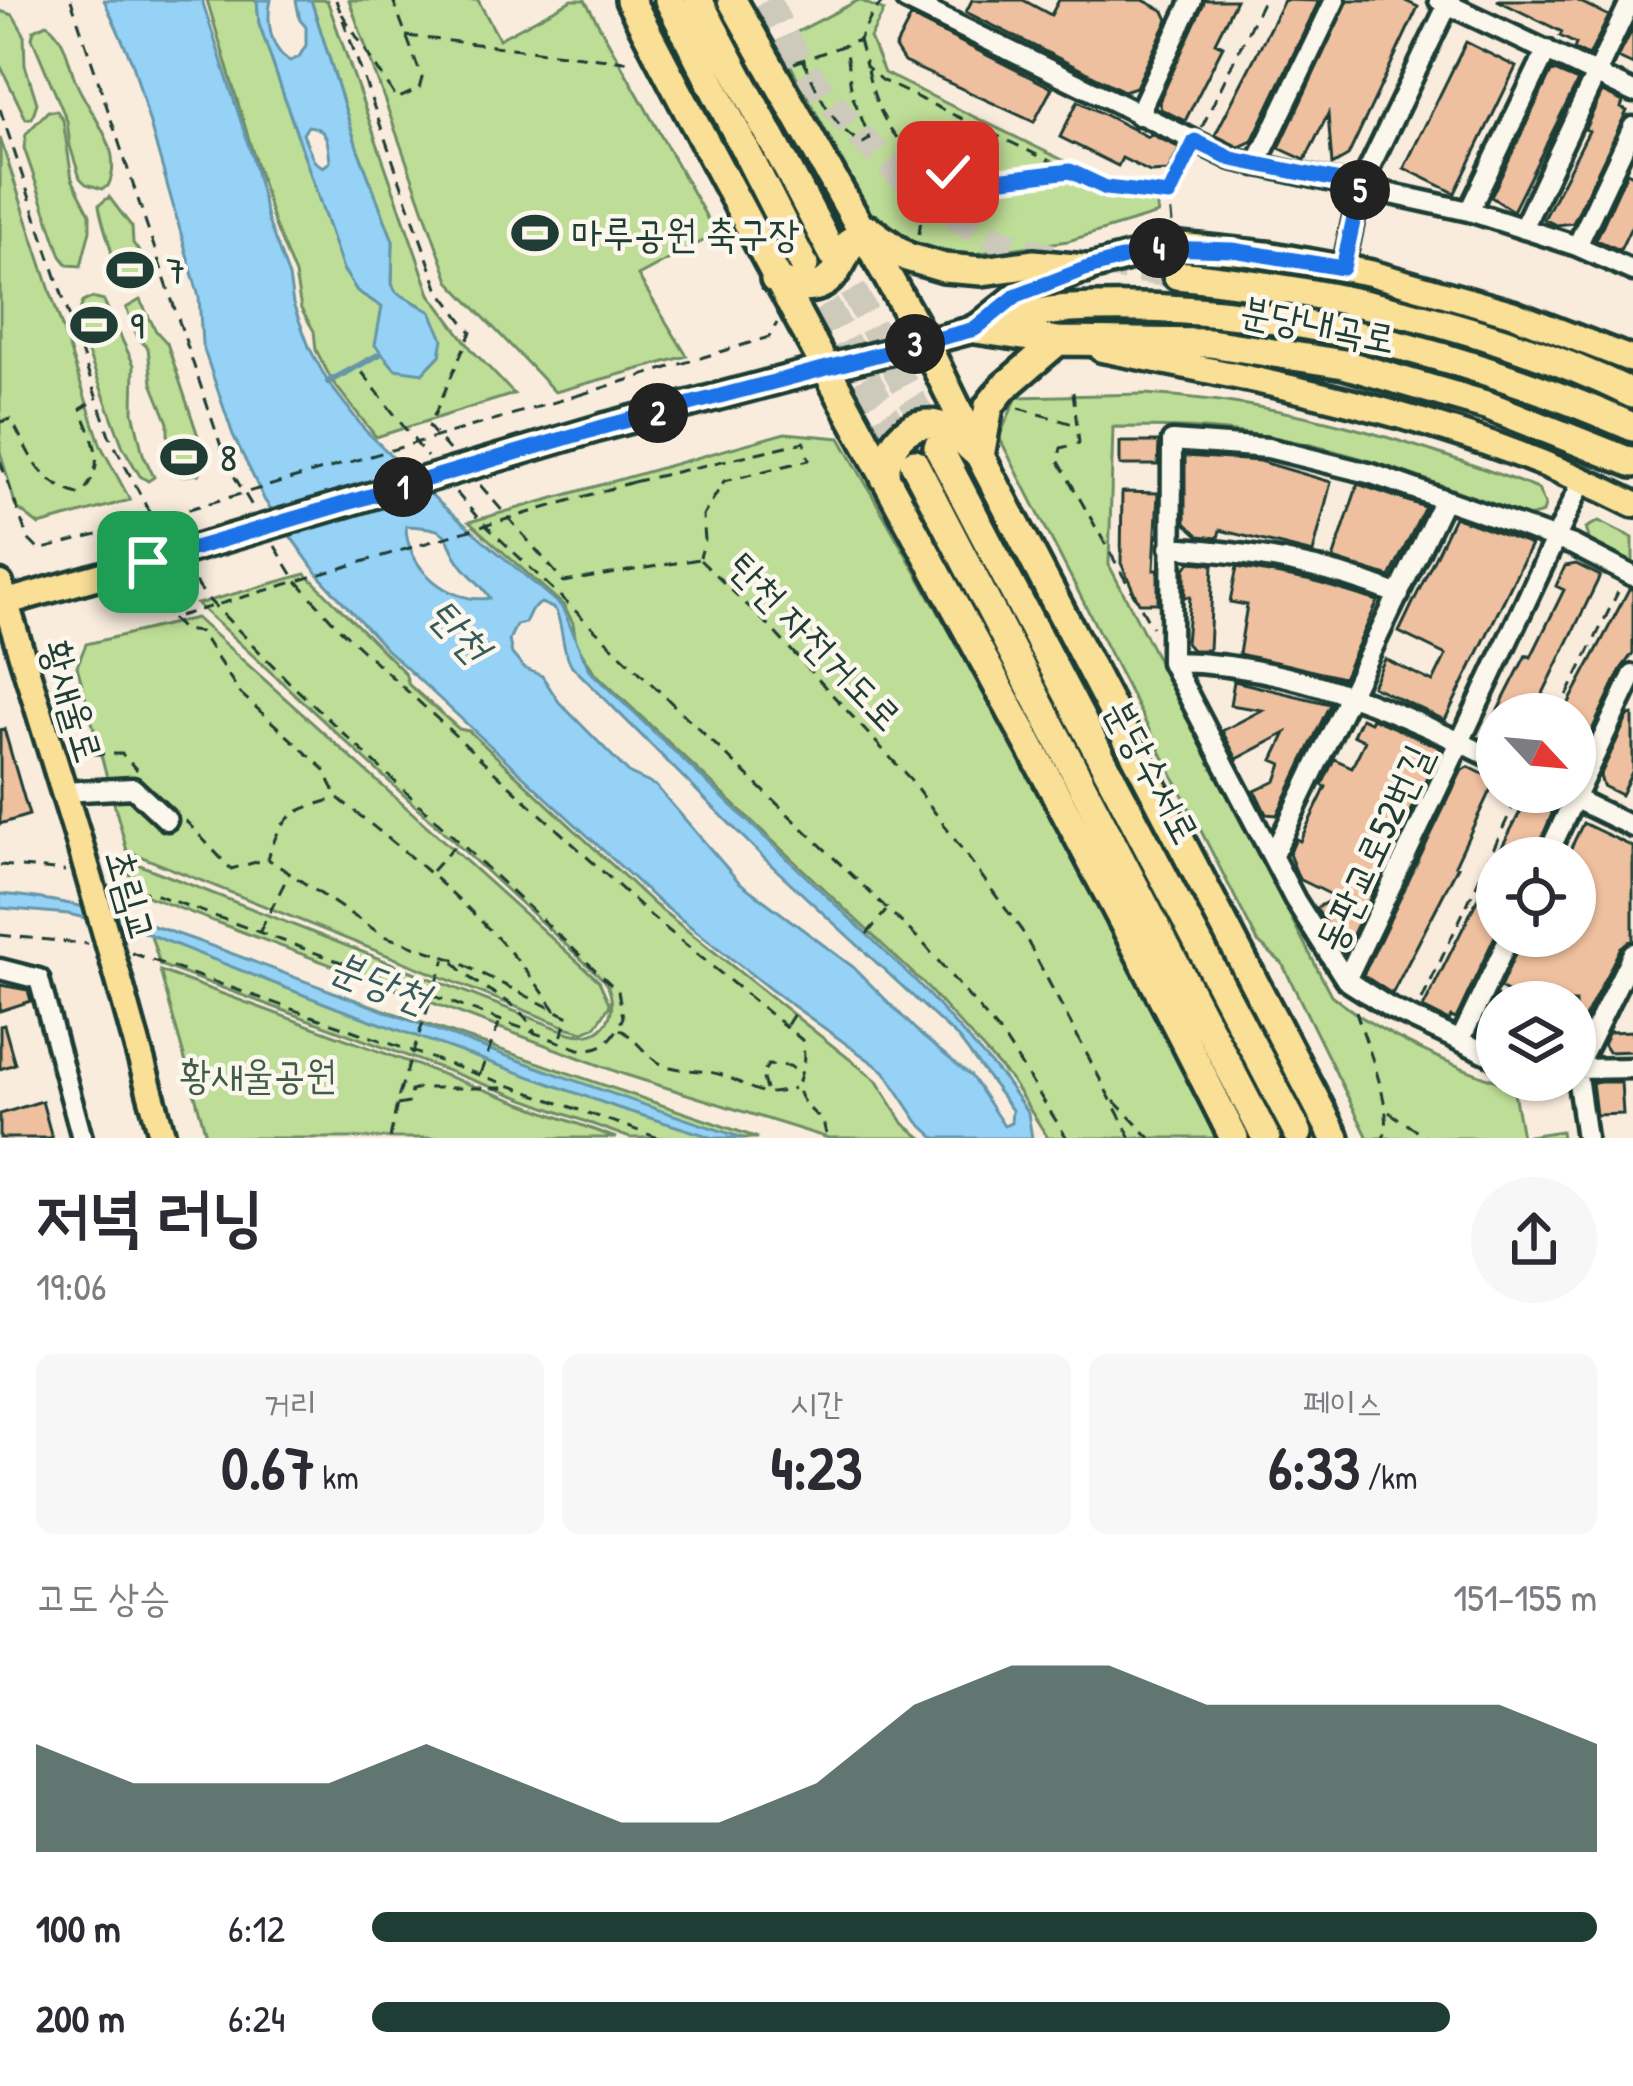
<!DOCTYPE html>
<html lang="ko">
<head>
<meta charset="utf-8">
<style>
	:root { --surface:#fff; --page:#f7f7f7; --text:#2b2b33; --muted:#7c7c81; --accent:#1f3d34 }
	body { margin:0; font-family:"Patrick Hand","Poor Story",sans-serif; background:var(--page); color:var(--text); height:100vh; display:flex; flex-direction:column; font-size:45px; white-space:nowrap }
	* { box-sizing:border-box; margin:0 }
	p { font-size:39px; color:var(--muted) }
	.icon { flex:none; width:66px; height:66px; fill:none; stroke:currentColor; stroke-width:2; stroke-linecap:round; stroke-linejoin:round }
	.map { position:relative; height:1138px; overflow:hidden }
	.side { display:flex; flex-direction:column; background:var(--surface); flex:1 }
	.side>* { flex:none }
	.needle { width:78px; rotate:116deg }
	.buttons { position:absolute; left:1476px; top:693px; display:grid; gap:24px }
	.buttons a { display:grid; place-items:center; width:120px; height:120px; border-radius:50%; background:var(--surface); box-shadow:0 3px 9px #0004; font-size:60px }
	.pin { position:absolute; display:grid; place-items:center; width:102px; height:102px; color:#fff; margin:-51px; border-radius:24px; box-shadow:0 6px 18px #0006 }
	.km { position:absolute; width:60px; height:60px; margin:-30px; border-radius:50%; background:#222; color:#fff; font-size:33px; line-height:60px; text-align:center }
	.round { display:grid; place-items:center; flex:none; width:126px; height:126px; border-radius:63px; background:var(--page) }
	.overview { display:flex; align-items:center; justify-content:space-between; height:204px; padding:0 36px }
	h1 { font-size:66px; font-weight:700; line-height:90px }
	.figures { display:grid; grid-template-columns:repeat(3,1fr); gap:18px; height:204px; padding:12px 36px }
	.figures div { display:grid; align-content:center; border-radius:18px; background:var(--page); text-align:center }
	.figures b { font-size:60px; font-weight:700 }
	.figures small { font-size:33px; font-weight:400 }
	.figures p { font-size:33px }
	.chart { height:336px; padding:24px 36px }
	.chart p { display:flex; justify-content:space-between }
	.chart svg { width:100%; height:216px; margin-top:12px; fill:var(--accent); opacity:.7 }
	ul { padding:0 36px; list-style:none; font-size:39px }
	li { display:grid; grid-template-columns:192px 144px 1fr; align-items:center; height:90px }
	li i { height:30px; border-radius:15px; background:var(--accent) }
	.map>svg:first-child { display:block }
	.green { fill:#bedd96; stroke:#6e8d65; stroke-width:3 }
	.water { fill:#95d2f6; stroke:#6696a8; stroke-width:3; fill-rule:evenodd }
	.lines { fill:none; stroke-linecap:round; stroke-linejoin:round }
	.stream { stroke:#6696a8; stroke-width:6 }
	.building { fill:#efc09f; stroke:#1f3d34; stroke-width:3 }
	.highway-tunnel { stroke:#cdc9bb; stroke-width:27; stroke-dasharray:27 14; stroke-linecap:butt }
	.minor-casing { stroke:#1f3d34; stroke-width:27 }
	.major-casing { stroke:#1f3d34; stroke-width:33 }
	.highway-casing { stroke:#1f3d34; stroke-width:36 }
	.path { stroke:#1f3d34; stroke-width:3; stroke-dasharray:12 9; stroke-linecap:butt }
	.minor { stroke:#fbf7ec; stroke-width:18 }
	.major { stroke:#fadf96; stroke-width:24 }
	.highway { stroke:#fadf96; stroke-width:27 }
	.major-bridge-casing { stroke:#1f3d34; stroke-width:33; stroke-linecap:butt }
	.path-bridge { stroke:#1f3d34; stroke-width:3; stroke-dasharray:12 9; stroke-linecap:butt }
	.major-bridge { stroke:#fadf96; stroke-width:24 }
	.route-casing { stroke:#fff; stroke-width:24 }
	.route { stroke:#1a73e8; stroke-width:15 }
	.labels { text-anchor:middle; stroke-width:9; stroke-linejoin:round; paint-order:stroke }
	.poi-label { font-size:39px; fill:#1f3d34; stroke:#fbf7ec; text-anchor:start }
	.street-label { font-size:39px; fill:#1f3d34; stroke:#fbf7ec }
	.park-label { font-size:39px; fill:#3f5d48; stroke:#fbf7ec }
	.water-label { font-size:42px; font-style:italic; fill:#375b5b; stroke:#fbf7ec }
</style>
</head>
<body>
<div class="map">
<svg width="1633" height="1138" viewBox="0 0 1633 1138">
	<rect width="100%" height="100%" fill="#f9ecdd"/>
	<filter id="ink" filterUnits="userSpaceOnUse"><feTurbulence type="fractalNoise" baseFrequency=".00833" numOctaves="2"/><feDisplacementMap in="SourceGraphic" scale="24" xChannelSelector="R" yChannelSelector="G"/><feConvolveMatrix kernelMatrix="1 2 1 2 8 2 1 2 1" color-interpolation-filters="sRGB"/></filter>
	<g filter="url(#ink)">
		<path class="green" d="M 207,0 L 257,0 L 259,23 L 343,269 L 357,291 L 382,307 L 381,317 L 423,373 L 440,355 L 420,305 L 395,292 L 392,284 L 393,241 L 357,147 L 311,0 L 327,0 L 430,294 L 472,350 L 514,394 L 376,437 L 332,381 L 316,350 L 314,331 L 301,309 L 295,275 L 274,223 Z
			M 349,0 L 478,0 L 499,39 L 572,0 L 585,0 L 716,234 L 638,276 L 687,356 L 555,392 L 449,281 Z
			M 859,0 L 884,11 L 870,38 L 884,73 L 1104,180 L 1154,186 L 1158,214 L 1068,241 L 945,258 L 917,251 L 875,223 L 778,42 Z
			M 0,11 L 13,15 L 24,34 L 25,65 L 37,103 L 32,118 L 26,119 L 0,65 Z
			M 47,24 C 67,39 67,60 76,82 C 89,114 126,149 108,186 L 102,189 L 86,184 L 80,178 L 70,146 L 67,121 L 32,38 L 34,30 Z
			M 48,111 L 57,111 L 63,120 L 72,179 L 90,214 L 90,230 L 81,266 L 68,265 L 61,256 L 24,148 L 26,134 Z
			M 0,138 L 101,446 L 130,500 L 39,525 L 16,507 L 0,452 Z
			M 109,197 L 132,227 L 133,243 L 148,264 L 147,282 L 142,288 C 111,288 116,268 110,246 C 106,232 101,220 99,205 Z
			M 92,298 L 104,301 L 134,365 L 133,412 L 143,454 L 154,477 L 148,481 L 140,476 L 123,447 L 76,321 L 83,302 Z
			M 140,300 L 156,331 L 167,343 L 207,463 L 199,474 L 181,476 L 168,467 L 168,423 L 152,383 L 148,348 L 138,338 L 126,308 Z
			M 1144,394 C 1283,401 1410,440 1538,489 L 1545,505 L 1543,513 L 1529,517 C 1436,484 1341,444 1243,433 C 1200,427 1156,427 1113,427 L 1109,565 L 1331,995 C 1378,1034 1455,1067 1513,1087 L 1522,1137 L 1561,1131 L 1562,1138 L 1368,1138 L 1282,963 L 1258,942 L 999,437 L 1017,397 Z
			M 785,433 L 840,438 L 1072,848 L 1220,1138 L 1048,1138 L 1011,1080 L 922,982 L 594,672 L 576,643 L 573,623 L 563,605 L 469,522 Z
			M 1599,521 L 1633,538 L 1633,564 L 1590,542 L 1586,528 Z
			M 306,574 L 405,673 L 409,685 L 459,729 L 469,731 L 655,905 L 876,1080 L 904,1124 L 922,1138 L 828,1138 L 623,1074 L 133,891 L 127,860 L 570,1033 C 605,1043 622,1010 605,981 L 197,604 Z
			M 196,618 L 599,981 L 610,1005 L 596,1026 L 584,1032 L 569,1028 L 127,851 L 77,666 L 86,644 Z
			M 149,929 L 758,1138 L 630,1138 L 160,965 Z
			M 160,971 L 616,1138 L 207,1138 Z"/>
		<path class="water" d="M 104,0 L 202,0 L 252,156 L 268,221 L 289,277 L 293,304 L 310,349 L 328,382 L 365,430 L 444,507 L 561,606 C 573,628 578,651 592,673 L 916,981 L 1004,1079 L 1028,1113 L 1032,1138 L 935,1138 L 918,1122 L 884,1071 L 770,989 L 658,901 L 386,649 L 319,576 L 265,501 L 233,435 L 202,344 L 199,297 L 133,64 ZM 406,526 C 460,528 439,538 464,568 C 473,579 483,586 490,598 C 450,605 406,568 406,526 ZM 541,603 L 555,609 C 564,627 560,646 572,666 L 769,863 L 959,1039 L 1012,1110 L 1011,1123 L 1004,1126 L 971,1076 L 922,1036 L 853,967 L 739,882 L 656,786 L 630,774 L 559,702 L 542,676 L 524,668 L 512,654 L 509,640 L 516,625 L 525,623 L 531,610 Z
			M 257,0 L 271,0 C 266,20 270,50 290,61 L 299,57 L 306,45 L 306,27 L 300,20 L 296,0 L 311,0 L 357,147 L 393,241 L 392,284 L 396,292 L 431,312 L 443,339 L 440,355 L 423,373 L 395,369 L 375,345 L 382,307 L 357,291 L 343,269 L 259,23 ZM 308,126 C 329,128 328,144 330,162 L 323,167 L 314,161 L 303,134 Z
			M 0,894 C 117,903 222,951 331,991 C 468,1042 604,1093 743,1138 L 714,1138 L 618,1108 L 337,1008 L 141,931 L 68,914 L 0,908 Z"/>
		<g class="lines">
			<path class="stream" d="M 328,382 L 380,354"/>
		</g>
		<path class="building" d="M 972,0 L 1023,0 L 1051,15 L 1059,0 L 1143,0 L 1164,11 L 1168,20 L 1136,87 L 1124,91 L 966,12 Z
			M 1205,0 L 1236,0 L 1215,42 L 1223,46 L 1185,121 L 1161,109 L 1159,102 Z
			M 1284,0 L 1319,1 L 1252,141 L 1239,147 L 1215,135 Z
			M 1348,0 L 1403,0 L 1418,7 L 1348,156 L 1332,165 L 1328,114 L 1305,160 L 1279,148 Z
			M 1497,0 L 1576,0 L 1609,16 L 1589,56 L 1574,49 L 1576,44 L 1560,36 L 1562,32 Z
			M 911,17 L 1052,88 L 1034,122 L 904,62 L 895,48 Z
			M 1633,28 L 1633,65 L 1618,58 Z
			M 1466,42 L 1516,67 L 1455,193 L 1404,168 Z
			M 1552,70 L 1578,81 L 1513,211 L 1491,197 Z
			M 1602,92 L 1623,102 L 1621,108 L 1627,111 L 1573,223 L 1556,225 L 1544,219 L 1589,131 L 1585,129 Z
			M 1078,101 L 1148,137 L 1150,134 L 1180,148 L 1168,171 L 1150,172 L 1122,158 L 1118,166 L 1060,137 Z
			M 1627,172 L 1633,175 L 1633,223 L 1620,250 L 1596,240 Z
			M 1120,442 L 1159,442 L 1158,465 L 1120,465 Z
			M 1185,456 L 1259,461 L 1331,482 L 1313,553 L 1220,530 L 1218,538 L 1199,536 L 1185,523 Z
			M 1358,484 L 1425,507 L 1390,577 L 1333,559 Z
			M 1122,492 L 1158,493 L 1154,570 L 1158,570 L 1158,603 L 1139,603 L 1121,563 Z
			M 1454,517 L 1531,545 L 1445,720 L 1372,686 L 1385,659 L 1433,682 L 1446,655 L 1399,632 Z
			M 1190,562 L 1213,564 L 1209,650 L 1192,650 L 1186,643 L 1190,597 L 1185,597 L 1185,569 Z
			M 1576,564 L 1600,576 L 1533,714 L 1496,714 L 1526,655 L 1531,657 L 1564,590 L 1556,586 L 1565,566 Z
			M 1237,567 L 1312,581 L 1378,601 L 1343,678 L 1239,654 L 1247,605 L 1230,602 Z
			M 1629,589 L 1633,589 L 1633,653 L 1621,669 L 1575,766 L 1575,714 L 1563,714 Z
			M 1234,681 L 1330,704 L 1277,815 L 1266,814 L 1255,791 L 1276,781 L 1282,764 L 1273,760 L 1286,733 L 1237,759 L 1222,731 L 1262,710 L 1230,705 Z
			M 1633,715 L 1633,770 L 1621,795 L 1603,786 L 1600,776 L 1628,716 Z
			M 1361,718 L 1370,722 L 1372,718 L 1441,748 L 1348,945 L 1337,941 L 1316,908 L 1336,897 L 1299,879 L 1289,854 L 1296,839 L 1300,841 L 1326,787 L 1322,785 L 1334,759 L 1352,767 L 1365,741 L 1353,735 Z
			M 4,729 L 29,815 L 0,824 L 0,730 Z
			M 1469,767 L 1495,780 L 1455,865 L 1458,866 L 1392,994 L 1363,975 L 1462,770 Z
			M 1529,795 L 1550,805 L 1552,814 L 1533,858 L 1496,858 Z
			M 1583,823 L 1633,847 L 1633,940 L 1621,947 L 1575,1037 L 1575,1002 L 1528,1002 L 1500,988 L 1523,936 L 1575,936 L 1575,858 L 1566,858 Z
			M 1497,860 L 1497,932 L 1456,1019 L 1451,1017 L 1449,1021 L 1423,1008 Z
			M 0,985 L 28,990 L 31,1001 L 0,1011 Z
			M 1497,995 L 1497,1043 L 1478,1034 Z
			M 4,1025 L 15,1064 L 0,1069 L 0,1026 Z
			M 1633,1031 L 1633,1051 L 1608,1052 L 1603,1044 L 1609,1032 Z
			M 1592,1082 L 1621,1082 L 1623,1114 L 1596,1115 Z
			M 42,1101 L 52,1138 L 0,1138 L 0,1114 Z"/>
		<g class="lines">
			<path class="highway-tunnel" d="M 767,0 C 778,22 788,46 803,66 C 862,148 956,243 1060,258
				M 833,254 L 936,443
				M 1098,264 L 1177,275
				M 806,269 L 909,455"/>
			<defs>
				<path id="minor" d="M 906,0 L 1232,159 L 1469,211 L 1577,246 L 1633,271
					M 1439,0 L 1633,92
					M 1138,115 L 1192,0
					M 1256,165 L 1335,0
					M 1469,211 L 1547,50
					M 1523,228 L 1631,0
					M 1577,246 L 1633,127
					M 1343,268 L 1361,185 L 1450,0
					M 1170,547 C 1250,553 1325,564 1399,595
					M 1171,662 C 1275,663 1367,698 1460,742 L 1346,980
					M 1497,760 L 1460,742 L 1583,480
					M 64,792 L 133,788 L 167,820
					M 1561,792 L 1633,827
					M 1273,855 L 1444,499
					M 1546,858 L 1633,675
					M 0,969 L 39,979 L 82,1138
					M 1460,1041 L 1510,936
					M 1497,1058 L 1390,1008 L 1346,980 L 1295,900 L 1171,662 L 1172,441 L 1268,448 L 1372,474 L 1573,545 L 1633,576
					M 1575,1069 L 1633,1068
					M 1586,1138 L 1576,1069 L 1633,953"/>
				<path id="major" d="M 1102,349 C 1284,385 1466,419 1633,504
					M 606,426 L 975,329 L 1017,295 L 1085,269 L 1175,245 L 1270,255 L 1370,273 L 1511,313 L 1633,360
					M 0,584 L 78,838
					M 0,604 L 148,562
					M 117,973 L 163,1138"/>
				<path id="highway" d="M 630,0 C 828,381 1042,754 1234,1138
					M 669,0 L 804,265
					M 698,0 L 833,254
					M 732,0 L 924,341 L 980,456 L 1335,1138
					M 869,230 L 907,257 L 944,268 L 982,271 L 1033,264 L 1085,269
					M 1177,275 C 1334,291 1490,325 1633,394
					M 775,279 C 818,300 836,282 851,241
					M 990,325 C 1016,319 1043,310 1071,309 C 1262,299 1459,351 1633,427
					M 975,329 L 1058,341 L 1210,343 L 1344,364 L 1489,406 L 1633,463
					M 938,447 L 1298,1133
					M 980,456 L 989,406 L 1004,387 L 1058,341
					M 914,463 L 1266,1138
					M 885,478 C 885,443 913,410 950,430 C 958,434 966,444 973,450"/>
			</defs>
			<use href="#minor" class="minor-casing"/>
			<use href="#major" class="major-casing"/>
			<use href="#highway" class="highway-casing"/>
			<path class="path" d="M 71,0 L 227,464 L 252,506
				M 336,0 L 438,288 L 471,332 L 429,427 L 450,451
				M 342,14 L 397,99 L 419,89 L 422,78 L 393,0
				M 406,36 L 634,62
				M 859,40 L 866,66 L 881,80 L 1106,188 L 1169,195
				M 803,59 C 815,87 834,131 863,143 L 870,139 L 852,95 L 845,45
				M 794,63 L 859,40 L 874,11 L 885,0
				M 867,70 C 893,185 970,183 1069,171
				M 0,109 L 109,435 L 163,538
				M 1202,127 L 1263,0
				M 1172,223 L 1169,195 L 1187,157
				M 919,234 L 928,166
				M 362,372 L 427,457
				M 1073,392 L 1079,443 L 1061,448 L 1058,460 L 1152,627
				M 579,395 L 769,337 L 777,323
				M 1019,408 L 1073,424
				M 0,422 L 11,419 C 31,456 38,483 81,495 C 108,463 94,444 81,409 L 96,400
				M 0,461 L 28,539 L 39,550 L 128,527
				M 633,482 L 804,442 L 809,460 L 724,481 L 703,516 L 705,540 L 700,557
				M 480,485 L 564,582 L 699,559
				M 456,492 L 477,517 L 923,943 L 1003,1037 L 1067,1138
				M 275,546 L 295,579 L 339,628 L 652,917 L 802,1040 C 812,1085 776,1082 823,1121 L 826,1134
				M 700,560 L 767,624 L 911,780 L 1022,931 L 1131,1138
				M 172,619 L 183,630 L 200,632 L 240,693 L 324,769 L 337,797
				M 1558,714 L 1618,592
				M 92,754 L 122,754 L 137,770
				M 185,820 L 231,869 L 267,859
				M 0,865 L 65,871
				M 432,871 L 458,842
				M 115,884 L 160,896 L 579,1049 C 604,1051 614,1039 623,1017 L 618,991 L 292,685 L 207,598 L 190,575
				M 260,931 L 290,872
				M 867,934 L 886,911
				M 0,935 L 88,944
				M 132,953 L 659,1138
				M 454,962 C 477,993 518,995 535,1033
				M 436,984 L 445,959
				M 1422,1000 L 1520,792
				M 556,1011 C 498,925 418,862 338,798 C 293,811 282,812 268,859 L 384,936 L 452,959 L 569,1017 L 559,1042
				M 1356,1011 C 1364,1039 1397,1115 1383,1138
				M 787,1025 L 797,1009
				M 620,1029 C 637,1039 647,1059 664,1065 C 682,1072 704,1069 722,1075 C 751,1085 759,1101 794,1088
				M 480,1074 L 500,1021
				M 766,1090 L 762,1075 L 768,1065 L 790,1066 L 799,1074
				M 1114,1101 L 1150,1138
				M 397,1105 L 409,1103 L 411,1091 L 421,1088 L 507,1088
				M 1389,1112 L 1428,1138
				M 390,1138 L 399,1094"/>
			<use href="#minor" class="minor"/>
			<use href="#major" class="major"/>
			<use href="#highway" class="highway"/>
			<defs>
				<path id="major-bridge" d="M 148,562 L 606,426
					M 78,838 L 117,973"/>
			</defs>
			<use href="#major-bridge" class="major-bridge-casing"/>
			<path class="path-bridge" d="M 128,527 L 579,395
				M 179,616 L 633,482
				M 399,1094 L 436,984"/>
			<use href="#major-bridge" class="major-bridge"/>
		</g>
	</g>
	<g class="lines" filter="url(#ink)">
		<defs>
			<path id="route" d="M 148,562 L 606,426 L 975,329 L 1017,295 L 1085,269 L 1160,248 L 1233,250 L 1343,268 L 1361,185 L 1232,159 L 1195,141 L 1169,195 L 1106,188 L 1070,171 L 1005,179 L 948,172"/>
		</defs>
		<use href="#route" class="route-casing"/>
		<use href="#route" class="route"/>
	</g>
	<defs>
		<symbol id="stadium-bare" viewBox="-9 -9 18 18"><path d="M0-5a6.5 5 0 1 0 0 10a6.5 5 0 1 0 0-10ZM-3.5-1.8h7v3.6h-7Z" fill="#1f3d34" stroke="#fbf7ec" stroke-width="2.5" paint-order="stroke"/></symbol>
	</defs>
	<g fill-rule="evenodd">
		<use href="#stadium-bare" x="502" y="200" width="66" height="66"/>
		<use href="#stadium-bare" x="97" y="237" width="66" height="66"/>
		<use href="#stadium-bare" x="61" y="292" width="66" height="66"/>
		<use href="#stadium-bare" x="151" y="424" width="66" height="66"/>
	</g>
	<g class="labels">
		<g class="poi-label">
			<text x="571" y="247">마루공원 축구장</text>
			<text x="166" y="284">7</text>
			<text x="130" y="339">9</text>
			<text x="220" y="471">8</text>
		</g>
		<g class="street-label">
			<text transform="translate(1318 324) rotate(11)" y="14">분당내곡로</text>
			<text transform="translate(816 641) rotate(46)" y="14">탄천 자전거도로</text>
			<text transform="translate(73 701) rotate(73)" y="14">황새울로</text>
			<text transform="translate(1153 771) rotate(62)" y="14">분당수서로</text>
			<text transform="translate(1373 848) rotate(-65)" y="14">동판교로52번길</text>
			<text transform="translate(132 895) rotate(74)" y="14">초림교</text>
		</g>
		<g class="park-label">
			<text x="258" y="1088">황새울공원</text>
		</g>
		<g class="water-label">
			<text transform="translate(460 630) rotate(47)" y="15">탄천</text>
			<text transform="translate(380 981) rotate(21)" y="15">분당천</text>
		</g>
	</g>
</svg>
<div class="buttons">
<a><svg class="needle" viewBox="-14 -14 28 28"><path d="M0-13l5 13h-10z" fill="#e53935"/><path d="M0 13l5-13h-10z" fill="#7c7c81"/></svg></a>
<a><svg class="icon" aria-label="locate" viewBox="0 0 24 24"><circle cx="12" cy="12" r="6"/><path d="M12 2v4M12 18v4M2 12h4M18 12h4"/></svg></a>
<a><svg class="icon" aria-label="layers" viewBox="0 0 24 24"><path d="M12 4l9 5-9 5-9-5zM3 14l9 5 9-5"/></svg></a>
</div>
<div class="pin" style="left:148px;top:562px;background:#1e9e55"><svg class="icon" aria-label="arrive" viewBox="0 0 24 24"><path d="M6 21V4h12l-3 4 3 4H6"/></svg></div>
<div class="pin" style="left:948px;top:172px;background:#d93025"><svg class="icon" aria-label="check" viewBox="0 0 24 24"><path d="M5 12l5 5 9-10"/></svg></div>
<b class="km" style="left:403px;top:487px">1</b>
<b class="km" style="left:658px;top:413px">2</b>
<b class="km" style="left:915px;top:344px">3</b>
<b class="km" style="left:1159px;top:248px">4</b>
<b class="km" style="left:1360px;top:190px">5</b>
</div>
<section class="side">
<div class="overview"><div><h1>저녁 러닝</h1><p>19:06</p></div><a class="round"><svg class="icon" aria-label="share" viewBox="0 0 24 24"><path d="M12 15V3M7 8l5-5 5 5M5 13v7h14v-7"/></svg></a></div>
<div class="figures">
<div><p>거리</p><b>0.67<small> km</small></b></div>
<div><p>시간</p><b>4:23</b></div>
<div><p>페이스</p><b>6:33<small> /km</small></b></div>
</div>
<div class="chart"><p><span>고도 상승</span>151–155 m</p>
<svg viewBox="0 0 160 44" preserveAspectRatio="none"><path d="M0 44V22L10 30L20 30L30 30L40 22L50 30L60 38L70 38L80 30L90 14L100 6L110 6L120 14L130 14L140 14L150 14L160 22V44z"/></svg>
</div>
<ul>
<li><b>100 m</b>6:12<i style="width:100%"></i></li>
<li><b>200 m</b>6:24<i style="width:88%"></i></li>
</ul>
</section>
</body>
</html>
